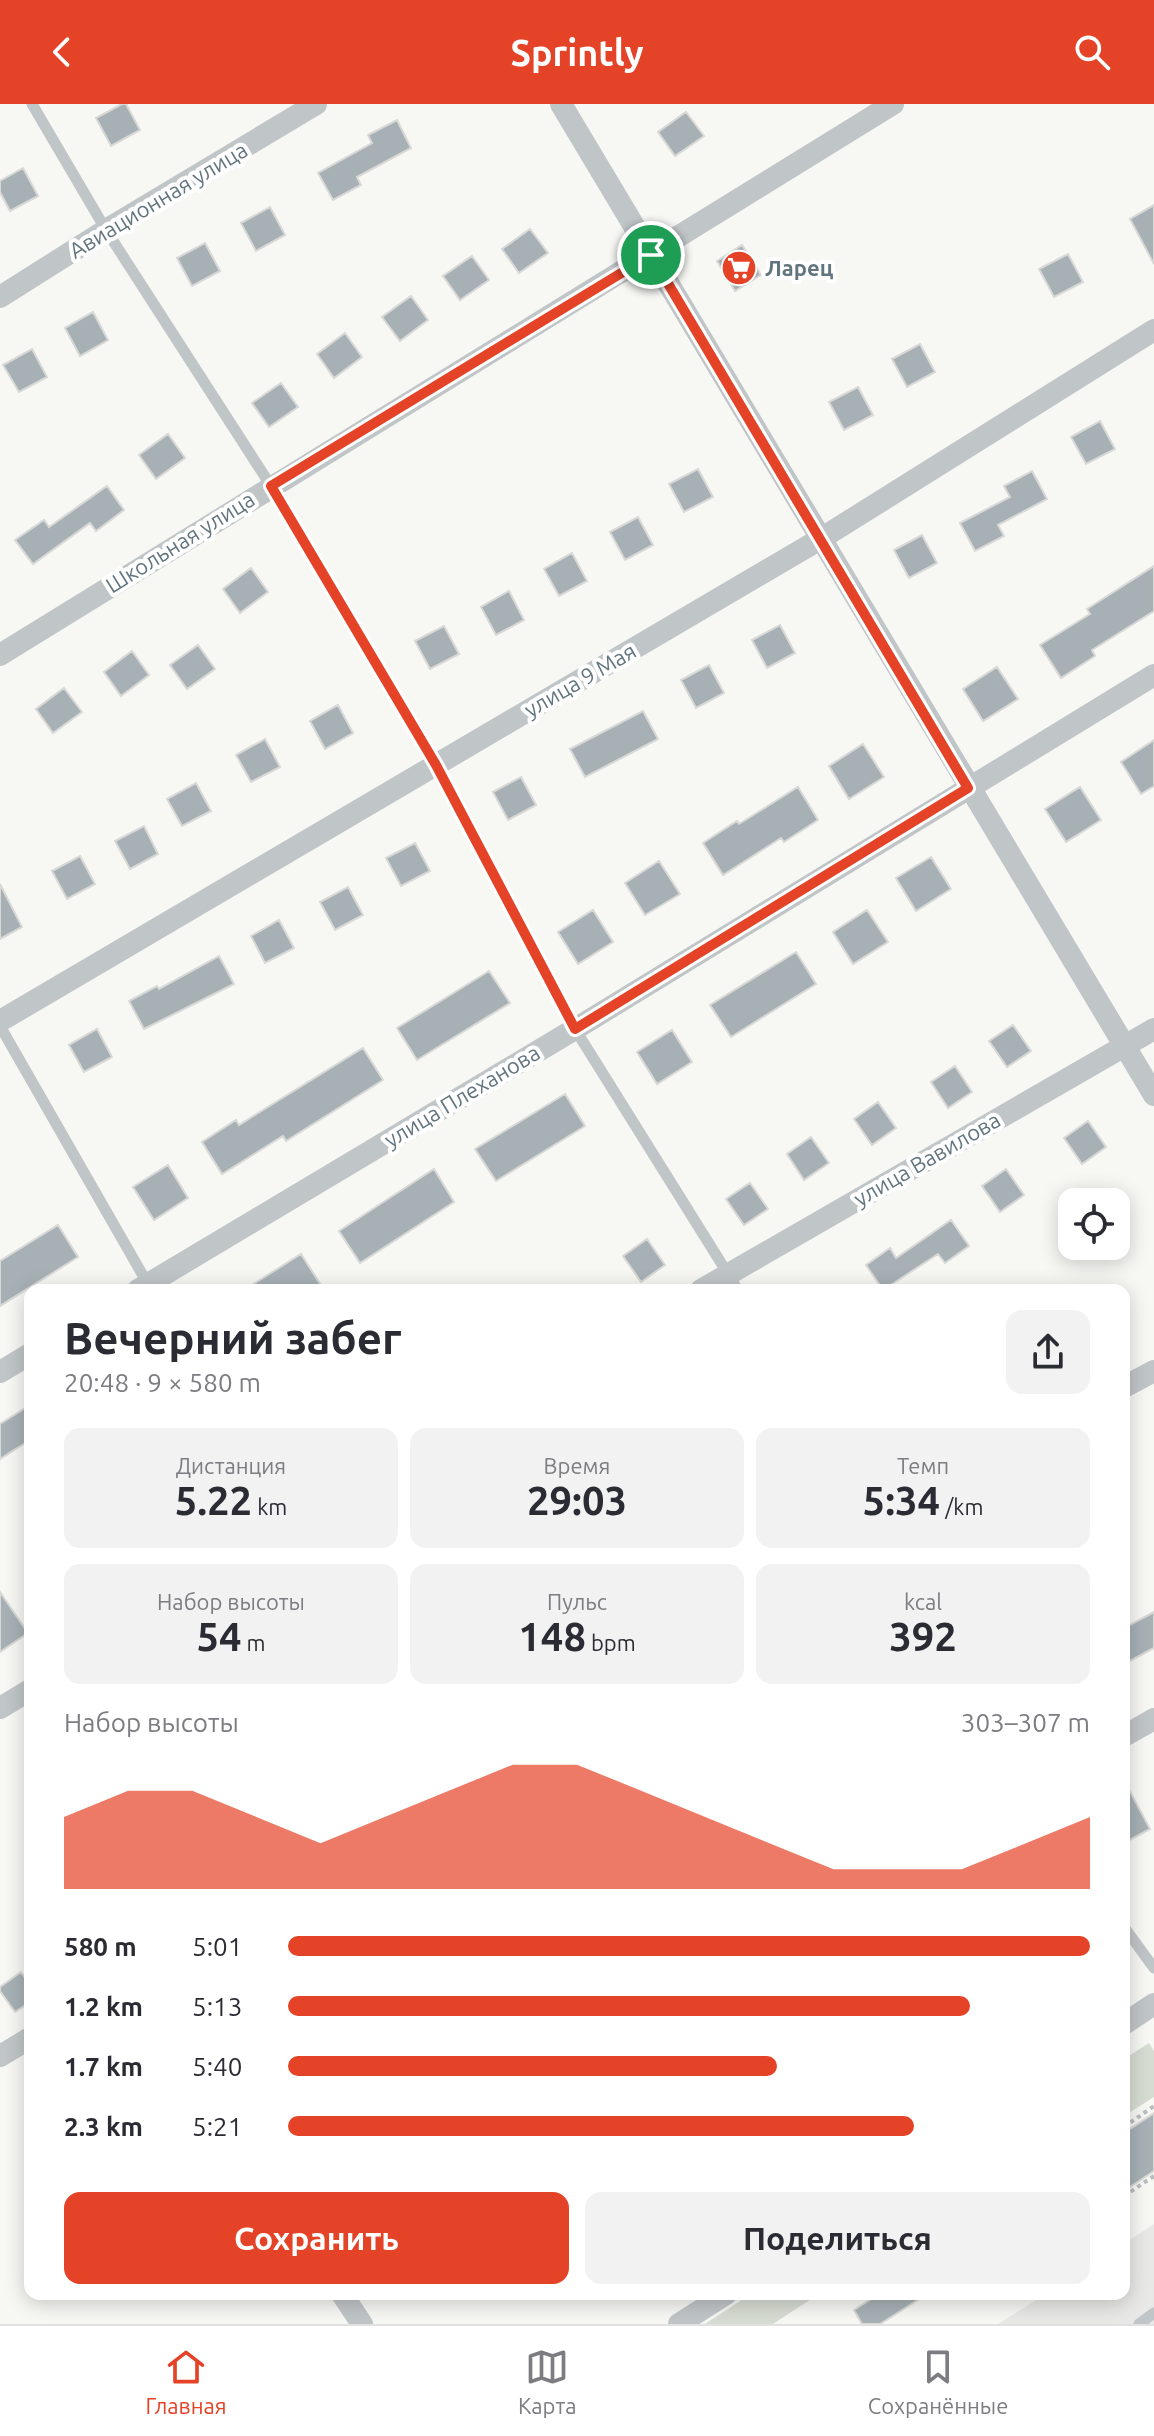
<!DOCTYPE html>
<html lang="ru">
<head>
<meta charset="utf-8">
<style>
	:root { --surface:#fff; --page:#f2f2f3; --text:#2b2b33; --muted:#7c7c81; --line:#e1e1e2; --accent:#e44327 }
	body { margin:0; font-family:Ubuntu,sans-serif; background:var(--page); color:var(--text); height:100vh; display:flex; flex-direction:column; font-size:30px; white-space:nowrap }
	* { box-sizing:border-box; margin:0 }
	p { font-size:26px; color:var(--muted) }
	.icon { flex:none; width:44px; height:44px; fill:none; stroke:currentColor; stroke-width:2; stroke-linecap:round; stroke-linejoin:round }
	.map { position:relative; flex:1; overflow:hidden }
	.sheet { position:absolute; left:24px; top:1180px; width:1106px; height:1016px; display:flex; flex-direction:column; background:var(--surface); border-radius:16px; box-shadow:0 4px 20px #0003 }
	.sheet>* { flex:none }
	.controls { position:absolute; left:1058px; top:1084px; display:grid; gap:16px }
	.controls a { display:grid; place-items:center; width:72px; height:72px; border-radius:16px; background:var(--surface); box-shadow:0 4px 20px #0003; font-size:40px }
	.pin { position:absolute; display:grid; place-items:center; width:68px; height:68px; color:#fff; margin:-34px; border:4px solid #fff; border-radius:50%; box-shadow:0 2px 8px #0007 }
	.round { display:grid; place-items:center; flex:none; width:84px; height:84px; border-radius:16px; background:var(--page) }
	.summary { display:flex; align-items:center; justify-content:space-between; height:136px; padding:0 40px }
	h1 { font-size:44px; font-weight:700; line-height:60px }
	.metrics { display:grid; grid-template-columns:repeat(3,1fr); gap:12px; height:136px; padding:8px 40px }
	.metrics div { display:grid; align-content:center; border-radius:16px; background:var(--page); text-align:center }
	.metrics b { font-size:40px; font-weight:700 }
	.metrics small { font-size:22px; font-weight:400 }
	.metrics p { font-size:22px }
	.chart { height:224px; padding:16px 40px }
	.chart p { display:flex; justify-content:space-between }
	.chart svg { width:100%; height:144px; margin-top:8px; fill:var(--accent); opacity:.7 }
	.primary-button { display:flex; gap:16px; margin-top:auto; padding:16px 40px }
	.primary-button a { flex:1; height:92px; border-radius:16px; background:var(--accent); color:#fff; font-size:32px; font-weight:700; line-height:92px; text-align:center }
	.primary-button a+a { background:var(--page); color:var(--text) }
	ul { padding:0 40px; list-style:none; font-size:26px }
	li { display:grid; grid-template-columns:128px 96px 1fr; align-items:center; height:60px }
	li i { height:20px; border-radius:10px; background:var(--accent) }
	header { display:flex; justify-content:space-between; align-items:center; height:104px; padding:0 40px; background:var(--accent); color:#fff; font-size:36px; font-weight:700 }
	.menu { display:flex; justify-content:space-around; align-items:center; height:112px; border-top:2px solid var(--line); background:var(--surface); font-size:22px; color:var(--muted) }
	.menu a { display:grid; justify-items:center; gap:4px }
	.menu .active { color:var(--accent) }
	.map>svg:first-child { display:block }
	.built { fill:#e8e8e7 }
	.green { fill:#d7dcd3 }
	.building { fill:#a7b1b5; stroke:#d8d8d6; stroke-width:2 }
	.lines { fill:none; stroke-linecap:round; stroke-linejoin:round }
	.path { stroke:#babdbf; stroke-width:4; stroke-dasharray:4 4; stroke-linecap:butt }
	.lane { stroke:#c0c5c8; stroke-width:11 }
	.street { stroke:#c0c5c8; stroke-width:22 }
	.route-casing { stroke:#fff; stroke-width:16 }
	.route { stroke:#e44327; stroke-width:10 }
	.labels { text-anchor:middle; stroke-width:8; stroke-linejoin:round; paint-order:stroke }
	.street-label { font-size:22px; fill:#62757f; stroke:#fff }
	.poi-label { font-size:22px; font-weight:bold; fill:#62757f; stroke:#fff; text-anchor:start }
</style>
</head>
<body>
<header><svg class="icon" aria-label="back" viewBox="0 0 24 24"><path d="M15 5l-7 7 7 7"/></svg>Sprintly<svg class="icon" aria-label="search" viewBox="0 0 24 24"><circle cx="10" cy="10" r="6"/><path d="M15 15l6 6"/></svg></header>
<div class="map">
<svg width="1154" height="2220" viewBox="0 0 1154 2220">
	<rect width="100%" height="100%" fill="#f7f7f4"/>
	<path class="built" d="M 1154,2120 L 1154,2220 L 998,2220 L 1046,2190 L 1124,2190 L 1124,2140 Z"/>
	<path class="green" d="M 1149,1939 L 1154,1947 L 1154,1993 L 1124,2012 L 1124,1955 Z
		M 751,2190 L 819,2190 L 773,2220 L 705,2220 Z"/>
	<path class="building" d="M 122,0 L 126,0 L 140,26 L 111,42 L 96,14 Z
		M 686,8 L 704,32 L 675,52 L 658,28 Z
		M 397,16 L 411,44 L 357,73 L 361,81 L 333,96 L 318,69 L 372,39 L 368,31 Z
		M 23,64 L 38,92 L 10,107 L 0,88 L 0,77 Z
		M 1154,101 L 1154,160 L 1130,115 Z
		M 270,103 L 285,131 L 256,147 L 241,119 Z
		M 530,125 L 548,149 L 519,169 L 502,145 Z
		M 205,139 L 220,167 L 192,182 L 177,154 Z
		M 742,141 L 761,171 L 735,187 L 717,157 Z
		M 1068,150 L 1083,178 L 1054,193 L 1039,165 Z
		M 472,152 L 489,176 L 460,196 L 443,172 Z
		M 411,192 L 428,216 L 400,237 L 382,213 Z
		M 93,208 L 108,236 L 80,252 L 65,224 Z
		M 345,229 L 362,253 L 334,274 L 317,250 Z
		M 920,240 L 935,268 L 907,283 L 892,255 Z
		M 32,245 L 47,273 L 19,288 L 3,261 Z
		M 281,279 L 298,303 L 269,323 L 252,299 Z
		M 858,283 L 873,311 L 844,326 L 829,298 Z
		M 1100,317 L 1115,345 L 1086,360 L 1071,333 Z
		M 168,330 L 185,354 L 156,375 L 139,351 Z
		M 698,365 L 713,393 L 684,408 L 669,380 Z
		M 1032,367 L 1047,395 L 998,421 L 1004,432 L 975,447 L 960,419 L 1010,393 L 1004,382 Z
		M 107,382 L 124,406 L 96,427 L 90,419 L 33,460 L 15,436 L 44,416 L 49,423 Z
		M 638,413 L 653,441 L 625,456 L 610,428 Z
		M 922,431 L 937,459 L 909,474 L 894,446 Z
		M 572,449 L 587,477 L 559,492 L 544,465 Z
		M 1154,462 L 1154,507 L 1092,546 L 1095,552 L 1061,574 L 1040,541 L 1090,510 L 1087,505 Z
		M 251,464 L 268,488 L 240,509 L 223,485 Z
		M 509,487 L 524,516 L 496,531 L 481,503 Z
		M 780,521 L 795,549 L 767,564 L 752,536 Z
		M 444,522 L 459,550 L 430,565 L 415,537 Z
		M 198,541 L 215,565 L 187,585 L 170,561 Z
		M 132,547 L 149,571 L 121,592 L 104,568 Z
		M 709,561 L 724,589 L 696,604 L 681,576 Z
		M 997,563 L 1018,595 L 983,617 L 963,585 Z
		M 64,584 L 82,608 L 53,629 L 36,605 Z
		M 338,601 L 353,629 L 325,645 L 310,617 Z
		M 643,607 L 658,635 L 585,673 L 570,645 Z
		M 265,635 L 280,663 L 251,678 L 236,651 Z
		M 1154,636 L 1154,682 L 1141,690 L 1121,658 Z
		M 863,640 L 884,673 L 849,695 L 829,662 Z
		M 521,673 L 536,701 L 508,716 L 493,688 Z
		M 196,679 L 211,707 L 182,722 L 167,695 Z
		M 798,683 L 818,716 L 784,738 L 781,734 L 723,771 L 703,739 L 737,717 L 739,720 Z
		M 1080,683 L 1101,716 L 1066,738 L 1045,705 Z
		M 144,722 L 158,750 L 130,765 L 115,737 Z
		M 415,739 L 430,767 L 401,782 L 386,754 Z
		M 80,752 L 95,780 L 67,795 L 52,767 Z
		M 931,753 L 951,785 L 916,807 L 896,774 Z
		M 659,757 L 680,790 L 645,811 L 625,779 Z
		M 0,780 L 22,823 L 0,835 Z
		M 348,783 L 363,811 L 335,826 L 320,798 Z
		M 593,806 L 613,838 L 578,860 L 558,828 Z
		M 867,806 L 888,838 L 853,860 L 833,828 Z
		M 279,816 L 294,844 L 265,859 L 251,832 Z
		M 796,848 L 816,880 L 731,933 L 710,901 Z
		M 219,852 L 234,880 L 144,925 L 129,897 L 157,882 L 159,885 Z
		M 489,867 L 510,899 L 417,956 L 397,924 Z
		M 1013,921 L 1031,947 L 1007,963 L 989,937 Z
		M 97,925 L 112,953 L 84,968 L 69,941 Z
		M 672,926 L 692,958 L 657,980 L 637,948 Z
		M 363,944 L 383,976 L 286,1037 L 283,1032 L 222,1070 L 202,1038 L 236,1016 L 239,1021 Z
		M 955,962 L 972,988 L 948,1004 L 931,978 Z
		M 565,990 L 585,1022 L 496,1077 L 475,1045 Z
		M 878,998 L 896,1024 L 872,1041 L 854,1015 Z
		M 1088,1017 L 1106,1043 L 1082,1060 L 1064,1034 Z
		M 811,1033 L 829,1059 L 804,1076 L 787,1050 Z
		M 168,1061 L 188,1094 L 154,1116 L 133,1083 Z
		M 434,1065 L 454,1098 L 360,1159 L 339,1127 Z
		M 1006,1065 L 1024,1091 L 1000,1108 L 982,1082 Z
		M 750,1079 L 768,1105 L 744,1121 L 726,1095 Z
		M 951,1116 L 969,1142 L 945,1159 L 938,1150 L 883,1186 L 866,1161 L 890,1144 L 896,1154 Z
		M 58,1121 L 78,1153 L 0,1202 L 0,1157 Z
		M 647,1135 L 665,1161 L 641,1178 L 623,1152 Z
		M 301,1150 L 324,1186 L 244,1186 Z
		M 30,1301 L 30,1336 L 0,1355 L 0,1320 Z
		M 0,1488 L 28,1529 L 0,1548 Z
		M 1154,1508 L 1154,1544 L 1124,1560 L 1124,1524 Z
		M 1124,1676 L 1150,1725 L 1124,1739 Z
		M 21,1868 L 30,1881 L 30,1898 L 15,1908 L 0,1887 L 0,1883 Z
		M 1154,2009 L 1154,2067 L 1124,2087 L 1124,2029 Z
		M 879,2190 L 927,2190 L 880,2220 L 862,2220 L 854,2206 Z"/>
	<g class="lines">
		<path class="path" d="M 1124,2023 L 1154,2002
			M 1124,2092 L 1154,2072"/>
		<path class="lane" d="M 32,0 L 106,126 L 271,382 L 436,661 L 575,925 L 738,1186
			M 0,922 L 149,1182
			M 1124,1823 L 1154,1864
			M 1139,2220 L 1154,2209"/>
		<path class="street" d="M 561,0 C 759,330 954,662 1154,991
			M 0,193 L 106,126 L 316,0
			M 0,551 L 893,0
			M 0,917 L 822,434 L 1154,226
			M 138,1186 L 575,925 L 1154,571
			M 701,1186 L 1154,925
			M 0,1268 L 30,1250
			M 1124,1283 L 1154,1267
			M 0,1604 L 30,1586
			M 1124,1632 L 1154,1615
			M 1124,1920 L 1154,1900
			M 0,1952 L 30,1934
			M 342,2190 L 362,2220
			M 679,2220 L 726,2190"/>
	</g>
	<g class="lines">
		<defs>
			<path id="route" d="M 651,151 L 968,684 L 575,925 L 436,661 L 271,382 Z"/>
		</defs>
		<use href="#route" class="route-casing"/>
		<use href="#route" class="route"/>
	</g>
	<defs>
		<symbol id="supermarket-disc" viewBox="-11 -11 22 22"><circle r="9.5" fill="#e44327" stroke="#fff"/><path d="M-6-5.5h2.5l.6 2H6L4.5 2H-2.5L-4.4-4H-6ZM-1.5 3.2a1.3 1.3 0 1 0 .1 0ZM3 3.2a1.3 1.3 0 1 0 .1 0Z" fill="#fff"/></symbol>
	</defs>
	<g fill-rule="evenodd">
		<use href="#supermarket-disc" x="719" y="144" width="40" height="40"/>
	</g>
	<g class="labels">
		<g class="street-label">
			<text transform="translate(158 96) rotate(-31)" y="8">Авиационная улица</text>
			<text transform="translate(180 438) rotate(-32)" y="8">Школьная улица</text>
			<text transform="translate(580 576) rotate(-30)" y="8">улица 9 Мая</text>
			<text transform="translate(462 992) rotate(-31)" y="8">улица Плеханова</text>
			<text transform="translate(927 1055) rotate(-30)" y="8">улица Вавилова</text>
		</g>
		<g class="poi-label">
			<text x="765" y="172">Ларец</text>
		</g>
	</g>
</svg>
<div class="controls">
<a><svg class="icon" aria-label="locate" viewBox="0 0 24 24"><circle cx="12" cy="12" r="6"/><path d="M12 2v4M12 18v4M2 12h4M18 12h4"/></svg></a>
</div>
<div class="pin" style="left:651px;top:151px;background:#1e9e55"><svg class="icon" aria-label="arrive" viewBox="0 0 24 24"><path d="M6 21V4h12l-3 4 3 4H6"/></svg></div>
<section class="sheet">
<div class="summary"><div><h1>Вечерний забег</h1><p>20:48 · 9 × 580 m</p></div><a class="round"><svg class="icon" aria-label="share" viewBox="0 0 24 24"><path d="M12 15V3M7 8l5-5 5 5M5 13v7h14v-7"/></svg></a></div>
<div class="metrics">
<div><p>Дистанция</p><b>5.22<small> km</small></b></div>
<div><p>Время</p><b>29:03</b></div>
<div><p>Темп</p><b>5:34<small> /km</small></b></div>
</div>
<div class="metrics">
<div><p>Набор высоты</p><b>54<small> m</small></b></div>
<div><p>Пульс</p><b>148<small> bpm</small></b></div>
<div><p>kcal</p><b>392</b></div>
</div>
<div class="chart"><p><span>Набор высоты</span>303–307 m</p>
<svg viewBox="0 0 160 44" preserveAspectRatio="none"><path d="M0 44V22L10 14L20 14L30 22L40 30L50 22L60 14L70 6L80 6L90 14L100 22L110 30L120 38L130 38L140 38L150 30L160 22V44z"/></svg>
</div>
<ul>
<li><b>580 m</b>5:01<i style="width:100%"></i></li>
<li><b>1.2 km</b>5:13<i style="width:85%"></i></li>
<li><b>1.7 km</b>5:40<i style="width:61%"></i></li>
<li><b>2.3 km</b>5:21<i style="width:78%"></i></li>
</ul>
<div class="primary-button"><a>Сохранить</a><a>Поделиться</a></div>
</section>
</div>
<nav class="menu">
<a class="active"><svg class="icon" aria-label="home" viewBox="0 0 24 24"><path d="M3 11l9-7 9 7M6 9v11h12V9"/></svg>Главная</a>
<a><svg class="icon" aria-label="map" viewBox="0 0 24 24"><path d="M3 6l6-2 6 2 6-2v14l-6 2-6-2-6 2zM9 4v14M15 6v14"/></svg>Карта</a>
<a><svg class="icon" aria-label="saved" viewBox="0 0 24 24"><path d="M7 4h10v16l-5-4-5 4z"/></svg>Сохранённые</a>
</nav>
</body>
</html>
